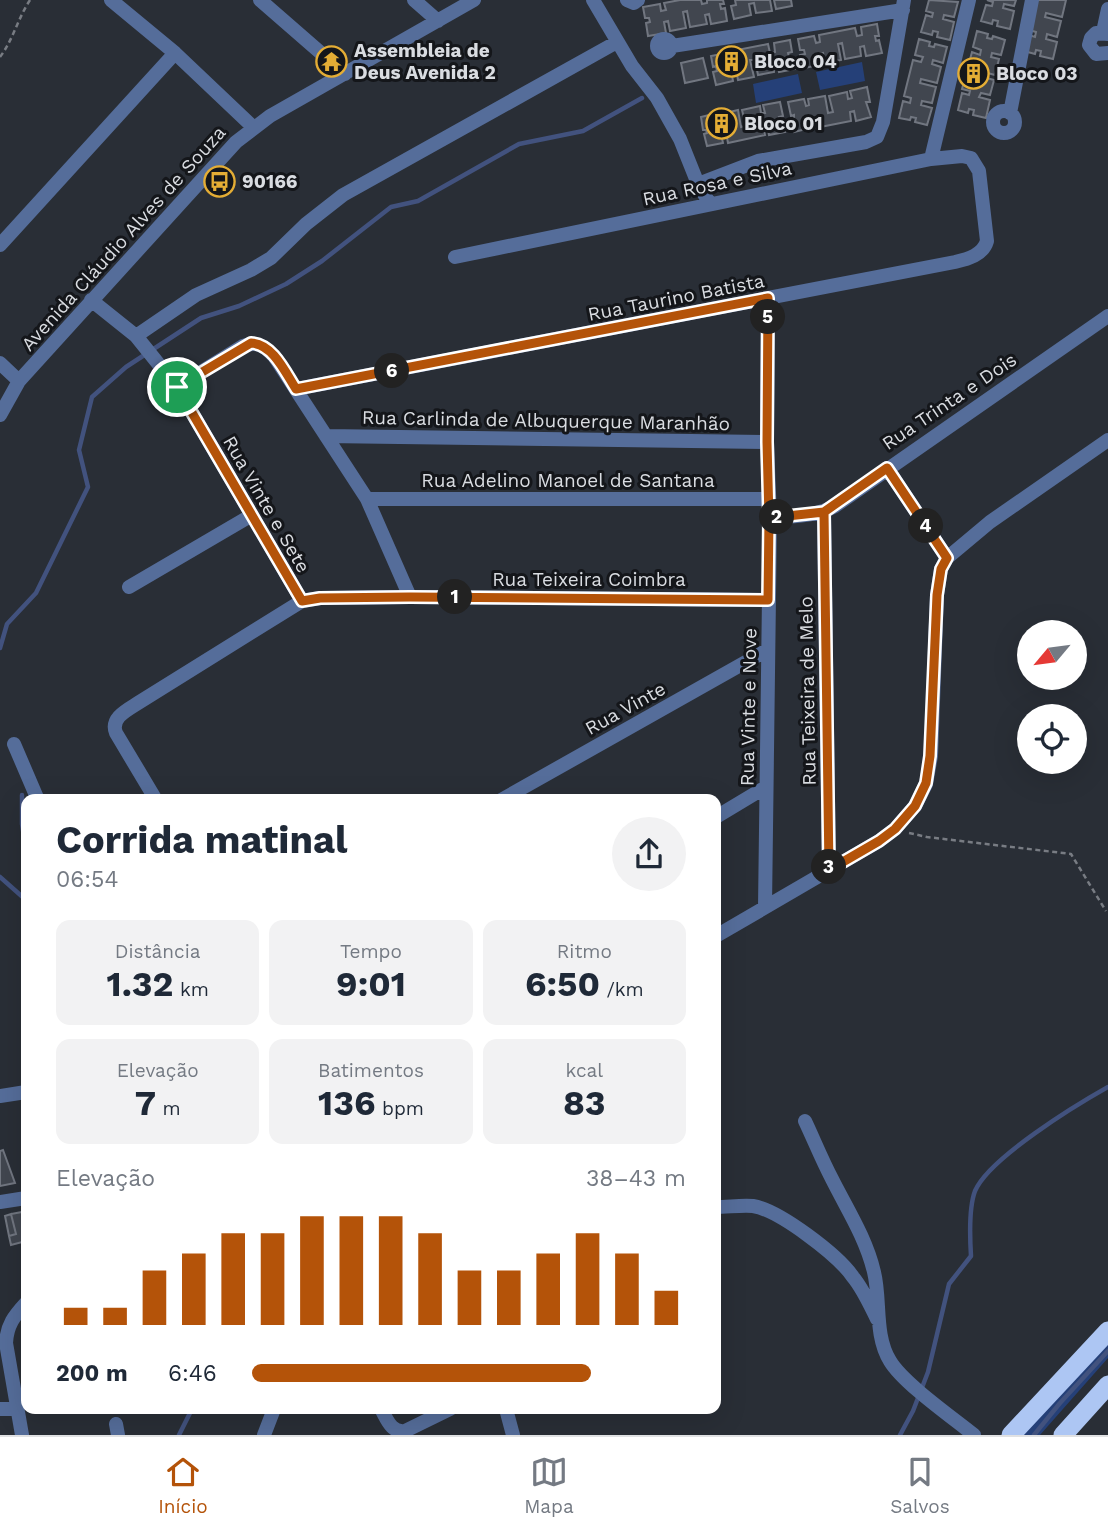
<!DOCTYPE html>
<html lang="pt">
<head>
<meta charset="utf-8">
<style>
	:root { --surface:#fff; --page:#f2f2f3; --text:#1f2937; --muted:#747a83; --line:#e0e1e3; --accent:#b45309 }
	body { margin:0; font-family:"Work Sans",sans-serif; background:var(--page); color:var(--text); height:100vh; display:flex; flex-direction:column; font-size:26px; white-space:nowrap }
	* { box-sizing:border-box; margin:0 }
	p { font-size:23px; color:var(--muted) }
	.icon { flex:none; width:38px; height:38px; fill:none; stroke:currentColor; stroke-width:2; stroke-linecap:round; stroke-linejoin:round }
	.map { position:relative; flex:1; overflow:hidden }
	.side { position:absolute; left:21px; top:794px; width:700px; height:620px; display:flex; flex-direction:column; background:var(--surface); border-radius:14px; box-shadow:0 7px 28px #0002 }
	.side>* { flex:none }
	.needle { width:46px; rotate:241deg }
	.buttons { position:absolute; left:1017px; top:620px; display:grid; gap:14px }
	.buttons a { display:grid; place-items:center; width:70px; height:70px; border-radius:50%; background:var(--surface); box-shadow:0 7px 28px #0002; font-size:35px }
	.pin { position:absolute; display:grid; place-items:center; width:60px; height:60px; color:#fff; margin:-30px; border:4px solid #fff; border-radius:50%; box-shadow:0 2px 7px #0007 }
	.km { position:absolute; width:35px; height:35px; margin:-18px; border-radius:50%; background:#222; color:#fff; font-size:19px; line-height:35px; text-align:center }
	.round { display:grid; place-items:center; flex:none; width:74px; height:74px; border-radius:37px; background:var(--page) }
	.headline { display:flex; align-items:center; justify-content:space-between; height:119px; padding:0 35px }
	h1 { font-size:38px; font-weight:700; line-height:52px }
	.figures { display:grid; grid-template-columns:repeat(3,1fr); gap:10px; height:119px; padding:7px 35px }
	.figures div { display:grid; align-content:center; border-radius:14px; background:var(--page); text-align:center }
	.figures b { font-size:35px; font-weight:700 }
	.figures small { font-size:19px; font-weight:400 }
	.figures p { font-size:19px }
	.chart { height:196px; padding:14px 35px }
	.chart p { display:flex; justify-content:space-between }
	.chart svg { width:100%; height:126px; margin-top:7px; stroke:var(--accent); stroke-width:6 }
	ul { padding:0 35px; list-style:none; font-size:23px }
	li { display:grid; grid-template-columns:112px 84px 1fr; align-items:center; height:52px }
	li i { height:18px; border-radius:9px; background:var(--accent) }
	.tab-bar { display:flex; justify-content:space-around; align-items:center; height:98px; border-top:2px solid var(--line); background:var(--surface); font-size:19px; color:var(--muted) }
	.tab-bar a { display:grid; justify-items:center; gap:4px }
	.tab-bar .on { color:var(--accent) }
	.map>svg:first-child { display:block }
	.green { fill:#254078 }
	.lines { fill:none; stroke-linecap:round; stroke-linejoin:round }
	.stream { stroke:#42527e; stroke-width:4.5 }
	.building { fill:#41464f; stroke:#717680; stroke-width:2 }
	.path { stroke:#787c83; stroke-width:2.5; stroke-dasharray:5 3.5; stroke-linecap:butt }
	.minor { stroke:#556d9a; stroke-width:14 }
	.highway { stroke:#adc6f3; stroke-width:19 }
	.route-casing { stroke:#fff; stroke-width:14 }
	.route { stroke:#b45309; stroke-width:9 }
	.labels { text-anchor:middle; stroke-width:6; stroke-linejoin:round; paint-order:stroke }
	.poi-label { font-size:19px; font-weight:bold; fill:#d9dce1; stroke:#14161a; text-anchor:start }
	.street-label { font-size:19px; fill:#d9dce1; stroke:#14161a }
</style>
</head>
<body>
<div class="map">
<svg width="1108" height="1435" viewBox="0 0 1108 1435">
	<rect width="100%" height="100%" fill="#292e36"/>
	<path class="green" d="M 862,62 L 865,81 L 820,90 L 816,72 Z
		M 798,74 L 802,93 L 756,103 L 753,84 Z
		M 1108,1341 L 1108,1358 L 1040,1435 L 1023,1435 Z"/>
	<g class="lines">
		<path class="stream" d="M 0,648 L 7,624 L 36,593 L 88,487 L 79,450 L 92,397 L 126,367 L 201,318 L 239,306 L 286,284 L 322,261 L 391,207 L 418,201 L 519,144 L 583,131 L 642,98
			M 22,795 L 22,824 L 26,850
			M 0,877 L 26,900
			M 179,1435 L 192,1409
			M 900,1435 L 913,1411 L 928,1372 L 949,1284 L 971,1256 C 970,1240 969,1207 975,1191 C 989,1158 1076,1105 1108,1087
			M 1034,1435 L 1060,1403 L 1108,1351"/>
	</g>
	<path class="building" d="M 680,0 L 701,0 L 702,4 L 707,3 L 707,0 L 723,0 L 724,4 L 720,4 L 721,9 L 725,8 L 727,21 L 711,24 L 709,14 L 705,15 L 707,24 L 690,27 L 687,11 L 683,12 L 686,28 L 670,31 L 668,21 L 664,22 L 666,33 L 648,36 L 646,23 L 650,22 L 649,18 L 645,18 L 643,7 L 660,4 L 661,11 L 666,10 L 664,3 Z
		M 735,0 L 770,0 L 772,11 L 756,13 L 754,3 L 749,4 L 751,15 L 734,19 L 731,6 L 736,5 Z
		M 774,0 L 791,0 L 792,6 L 776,9 Z
		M 929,0 L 958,2 L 954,17 L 944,15 L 943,19 L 954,22 L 950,40 L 937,37 L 938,32 L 933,31 L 932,35 L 921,32 L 926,15 L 932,17 L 933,13 L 926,11 Z
		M 987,0 L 1016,0 L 1014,6 L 1004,4 L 1003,8 L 1014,11 L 1010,29 L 997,26 L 998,21 L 993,20 L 992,24 L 981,21 L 986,5 L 992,6 L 993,2 Z
		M 1037,0 L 1066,0 L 1062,17 L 1046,13 L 1045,17 L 1061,21 L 1057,37 L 1047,34 L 1046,39 L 1057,42 L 1053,59 L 1040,56 L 1041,51 L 1036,50 L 1035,54 L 1024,51 L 1029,35 L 1035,37 L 1036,32 L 1029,30 Z
		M 877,24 L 879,36 L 875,36 L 876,41 L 879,40 L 882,53 L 866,56 L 864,46 L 860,47 L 861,56 L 845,59 L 842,43 L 838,44 L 841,60 L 825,63 L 823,53 L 818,54 L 821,65 L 803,68 L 800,55 L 805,54 L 804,50 L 800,50 L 798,39 L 814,36 L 816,43 L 820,42 L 819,35 L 855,28 L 857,36 L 862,35 L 861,27 Z
		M 977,31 L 988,34 L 987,38 L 992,39 L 993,36 L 1005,40 L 1001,55 L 992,53 L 991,57 L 999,59 L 995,75 L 980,71 L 979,76 L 994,80 L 990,95 L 981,93 L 979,97 L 990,100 L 986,118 L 973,115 L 974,110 L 969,109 L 968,113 L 958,110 L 962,93 L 969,95 L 970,91 L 962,89 L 972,52 L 980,55 L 981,50 L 973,47 Z
		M 919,39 L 930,42 L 929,46 L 934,47 L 935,44 L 947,47 L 943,63 L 933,60 L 932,64 L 941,67 L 937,83 L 921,79 L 920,83 L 936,87 L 932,103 L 922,101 L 921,105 L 932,108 L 927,125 L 915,122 L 916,118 L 911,117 L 910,120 L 899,118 L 903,101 L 910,103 L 911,98 L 904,96 L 913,60 L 921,62 L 923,57 L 915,55 Z
		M 790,40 L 792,52 L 788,53 L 789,57 L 792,57 L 795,69 L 779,72 L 777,63 L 773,63 L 774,72 L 758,75 L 755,60 L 750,60 L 754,77 L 738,80 L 736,69 L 731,70 L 733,81 L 716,85 L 713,72 L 717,71 L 716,66 L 713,67 L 711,56 L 727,53 L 729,59 L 733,59 L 732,51 L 768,44 L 770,53 L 775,52 L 774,43 Z
		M 703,58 L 708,78 L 685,83 L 681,63 Z
		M 867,87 L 870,102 L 866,102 L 871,117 L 856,121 L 854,111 L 850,112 L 851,121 L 815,128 L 813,118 L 808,119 L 810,128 L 794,132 L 791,120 L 794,119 L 794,115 L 791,116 L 788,102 L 804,99 L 806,106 L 809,105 L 808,99 L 825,96 L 828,113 L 833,112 L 829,96 L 847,92 L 848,99 L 852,98 L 850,91 Z
		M 780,102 L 783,116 L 779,117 L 785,132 L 769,135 L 767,125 L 763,126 L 765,135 L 728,143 L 726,132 L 721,134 L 723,143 L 707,146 L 704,134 L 707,133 L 706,130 L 703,130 L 701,117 L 717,113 L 719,120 L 722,120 L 721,114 L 738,110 L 741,127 L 746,126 L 742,110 L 760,106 L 761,113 L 765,113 L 763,105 Z
		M 3,1150 L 15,1183 L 0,1186 L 0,1151 Z
		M 22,1212 L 26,1241 L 11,1245 L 9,1236 L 16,1234 L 11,1214 Z
		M 11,1214 L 16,1234 L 9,1236 L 5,1216 Z"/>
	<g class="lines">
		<path class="path" d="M 0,57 C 13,40 18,18 30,0
			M 909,833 L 927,837 L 1071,854 L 1106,911"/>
		<path class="minor" d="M 111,0 L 175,53 L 253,127
			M 260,0 L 345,74
			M 414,0 L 438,21
			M 593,0 L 632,66 L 657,98 L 680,139 L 698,184 L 710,204
			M 627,0 L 634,3 L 638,0
			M 1103,32 L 1108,9
			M 1108,34 L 1096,33 L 1091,38 L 1089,45 L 1096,54 L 1108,53
			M657 46a7 7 0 1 1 14 0a7 7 0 1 1-14 0Z
			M 672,46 L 903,10
			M993 122a11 11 0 1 1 22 0a11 11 0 1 1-22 0Z
			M 1010,113 L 1032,0
			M 931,159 L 969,0
			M 698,184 L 758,161 L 866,142 L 877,137 L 883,122 L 904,0
			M 0,245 L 175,53
			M 91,300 L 136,336 L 177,387 L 302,601
			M 136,336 L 196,295 L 251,270 L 271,258 L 306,224 L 343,195 L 617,42
			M 0,363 L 19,381
			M 177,387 L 243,346 C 258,341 264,346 274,356 L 367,499 L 410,597
			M 296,389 L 955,262 C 968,259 983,255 987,241 L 979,171 L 971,158 L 962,156 L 931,159 L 455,257
			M 0,415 L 19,381 L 236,142 L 270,116 L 474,0
			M 326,436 L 767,442
			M 887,468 L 947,558
			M 367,499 L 769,499
			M 824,512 L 829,870
			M 770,518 C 792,516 815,517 835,506 L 1108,316
			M 129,587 L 252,515
			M 14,744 L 38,800
			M 156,800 L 116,733 C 110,718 127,710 138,703 L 302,601 L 320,598 L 410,597 L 768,600
			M 501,800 L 767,650
			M 716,817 L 766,787
			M 765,907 L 770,518 L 767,442 L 768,298
			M 716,936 L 879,841 L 895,829 L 915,806 L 926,784 L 931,756 L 937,595 L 941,569 L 947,558 L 990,522 L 1108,440
			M 0,1096 L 26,1092
			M 805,1121 C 814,1140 822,1160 832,1179 C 847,1209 866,1238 874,1272 C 881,1300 874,1335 890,1361 C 903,1383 953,1418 974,1435
			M 0,1202 L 26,1198
			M 716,1207 C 728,1207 741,1205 753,1206 C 779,1210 838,1255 853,1277 C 863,1289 870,1305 877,1319
			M 0,1409 L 17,1409
			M 381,1409 C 387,1419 391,1433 405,1431 L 450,1409
			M 506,1409 L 513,1435
			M 116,1424 L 118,1435
			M 22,1435 L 6,1343 C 7,1325 14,1316 26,1303
			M 264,1435 L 274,1409"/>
		<path class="highway" d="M 1011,1435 L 1108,1331
			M 1063,1435 L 1108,1385"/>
	</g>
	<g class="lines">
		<defs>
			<path id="route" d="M 177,387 L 302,601 L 320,598 L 410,597 L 768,600 L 769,518 L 824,512 L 829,870 L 879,841 L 895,829 L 915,806 L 926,783 L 930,756 L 937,595 L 941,569 L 947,558 L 887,468 L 824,512 L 769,518 L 767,442 L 768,298 L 296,389 C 285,372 273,344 251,343 L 177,387"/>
		</defs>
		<use href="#route" class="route-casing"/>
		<use href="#route" class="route"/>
	</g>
	<defs>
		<symbol id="temple-ring" viewBox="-11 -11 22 22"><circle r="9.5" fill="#14161a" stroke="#e4ad35" stroke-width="1.5"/><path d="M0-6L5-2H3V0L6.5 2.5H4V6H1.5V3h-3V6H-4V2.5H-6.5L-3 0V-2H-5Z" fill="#e4ad35"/></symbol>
		<symbol id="building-ring" viewBox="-11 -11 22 22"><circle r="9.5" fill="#14161a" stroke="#e4ad35" stroke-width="1.5"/><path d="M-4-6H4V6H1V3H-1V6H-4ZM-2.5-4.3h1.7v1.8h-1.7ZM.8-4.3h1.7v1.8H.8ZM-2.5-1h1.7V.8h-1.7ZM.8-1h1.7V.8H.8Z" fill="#e4ad35"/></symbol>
		<symbol id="bus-ring" viewBox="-11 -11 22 22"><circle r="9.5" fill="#14161a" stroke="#e4ad35" stroke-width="1.5"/><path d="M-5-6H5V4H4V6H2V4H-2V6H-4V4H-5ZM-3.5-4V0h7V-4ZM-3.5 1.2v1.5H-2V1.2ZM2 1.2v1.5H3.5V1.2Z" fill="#e4ad35"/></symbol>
	</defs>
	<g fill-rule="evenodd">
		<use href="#temple-ring" x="314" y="44" width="35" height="35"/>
		<use href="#building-ring" x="714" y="44" width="35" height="35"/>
		<use href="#building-ring" x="956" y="56" width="35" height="35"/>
		<use href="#building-ring" x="704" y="106" width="35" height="35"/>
		<use href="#bus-ring" x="202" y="164" width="35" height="35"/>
	</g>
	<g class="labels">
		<g class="poi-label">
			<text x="354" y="57">Assembleia de<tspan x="354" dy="22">Deus Avenida 2</tspan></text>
			<text x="754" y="68">Bloco 04</text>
			<text x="996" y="80">Bloco 03</text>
			<text x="744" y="130">Bloco 01</text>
			<text x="242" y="188">90166</text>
		</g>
		<g class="street-label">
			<text transform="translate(717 183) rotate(-12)" y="7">Rua Rosa e Silva</text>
			<text transform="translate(123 238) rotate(-48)" y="7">Avenida Cláudio Alves de Souza</text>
			<text transform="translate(676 297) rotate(-11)" y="7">Rua Taurino Batista</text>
			<text transform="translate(949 401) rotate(-34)" y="7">Rua Trinta e Dois</text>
			<text transform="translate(546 420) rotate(1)" y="7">Rua Carlinda de Albuquerque Maranhão</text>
			<text x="568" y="487">Rua Adelino Manoel de Santana</text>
			<text transform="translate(267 504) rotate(60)" y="7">Rua Vinte e Sete</text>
			<text x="589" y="586">Rua Teixeira Coimbra</text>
			<text transform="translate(807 691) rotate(-91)" y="7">Rua Teixeira de Melo</text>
			<text transform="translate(748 707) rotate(-89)" y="7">Rua Vinte e Nove</text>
			<text transform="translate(625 708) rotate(-29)" y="7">Rua Vinte</text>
		</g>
	</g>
</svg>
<div class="buttons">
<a><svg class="needle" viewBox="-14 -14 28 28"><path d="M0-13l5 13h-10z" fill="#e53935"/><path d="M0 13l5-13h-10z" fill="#747a83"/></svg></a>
<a><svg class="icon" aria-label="locate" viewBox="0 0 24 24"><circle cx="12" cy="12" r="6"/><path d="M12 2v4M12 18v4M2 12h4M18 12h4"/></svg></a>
</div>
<div class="pin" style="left:177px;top:387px;background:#1e9e55"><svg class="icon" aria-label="arrive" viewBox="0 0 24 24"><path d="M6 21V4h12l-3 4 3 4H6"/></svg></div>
<b class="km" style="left:455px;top:597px">1</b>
<b class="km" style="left:777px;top:517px">2</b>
<b class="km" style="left:829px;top:867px">3</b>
<b class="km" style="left:926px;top:526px">4</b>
<b class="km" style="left:768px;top:317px">5</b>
<b class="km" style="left:392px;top:371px">6</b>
<section class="side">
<div class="headline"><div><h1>Corrida matinal</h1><p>06:54</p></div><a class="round"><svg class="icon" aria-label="share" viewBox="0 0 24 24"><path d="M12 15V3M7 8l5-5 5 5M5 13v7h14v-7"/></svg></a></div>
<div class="figures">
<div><p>Distância</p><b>1.32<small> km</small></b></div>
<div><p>Tempo</p><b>9:01</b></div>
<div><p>Ritmo</p><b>6:50<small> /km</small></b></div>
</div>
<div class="figures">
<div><p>Elevação</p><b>7<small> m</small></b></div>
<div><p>Batimentos</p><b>136<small> bpm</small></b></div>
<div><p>kcal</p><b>83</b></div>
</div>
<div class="chart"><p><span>Elevação</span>38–43 m</p>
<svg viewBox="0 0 160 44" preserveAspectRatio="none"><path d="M5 44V38M15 44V38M25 44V25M35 44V19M45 44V12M55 44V12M65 44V6M75 44V6M85 44V6M95 44V12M105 44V25M115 44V25M125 44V19M135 44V12M145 44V19M155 44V32"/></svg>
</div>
<ul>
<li><b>200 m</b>6:46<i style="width:78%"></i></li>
</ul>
</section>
</div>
<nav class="tab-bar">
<a class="on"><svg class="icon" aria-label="home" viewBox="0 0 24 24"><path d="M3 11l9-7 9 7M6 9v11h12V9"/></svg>Início</a>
<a><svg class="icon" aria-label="map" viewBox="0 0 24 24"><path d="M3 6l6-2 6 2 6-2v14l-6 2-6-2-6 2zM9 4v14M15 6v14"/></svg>Mapa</a>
<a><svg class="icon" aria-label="saved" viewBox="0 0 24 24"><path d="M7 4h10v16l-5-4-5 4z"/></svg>Salvos</a>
</nav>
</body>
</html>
